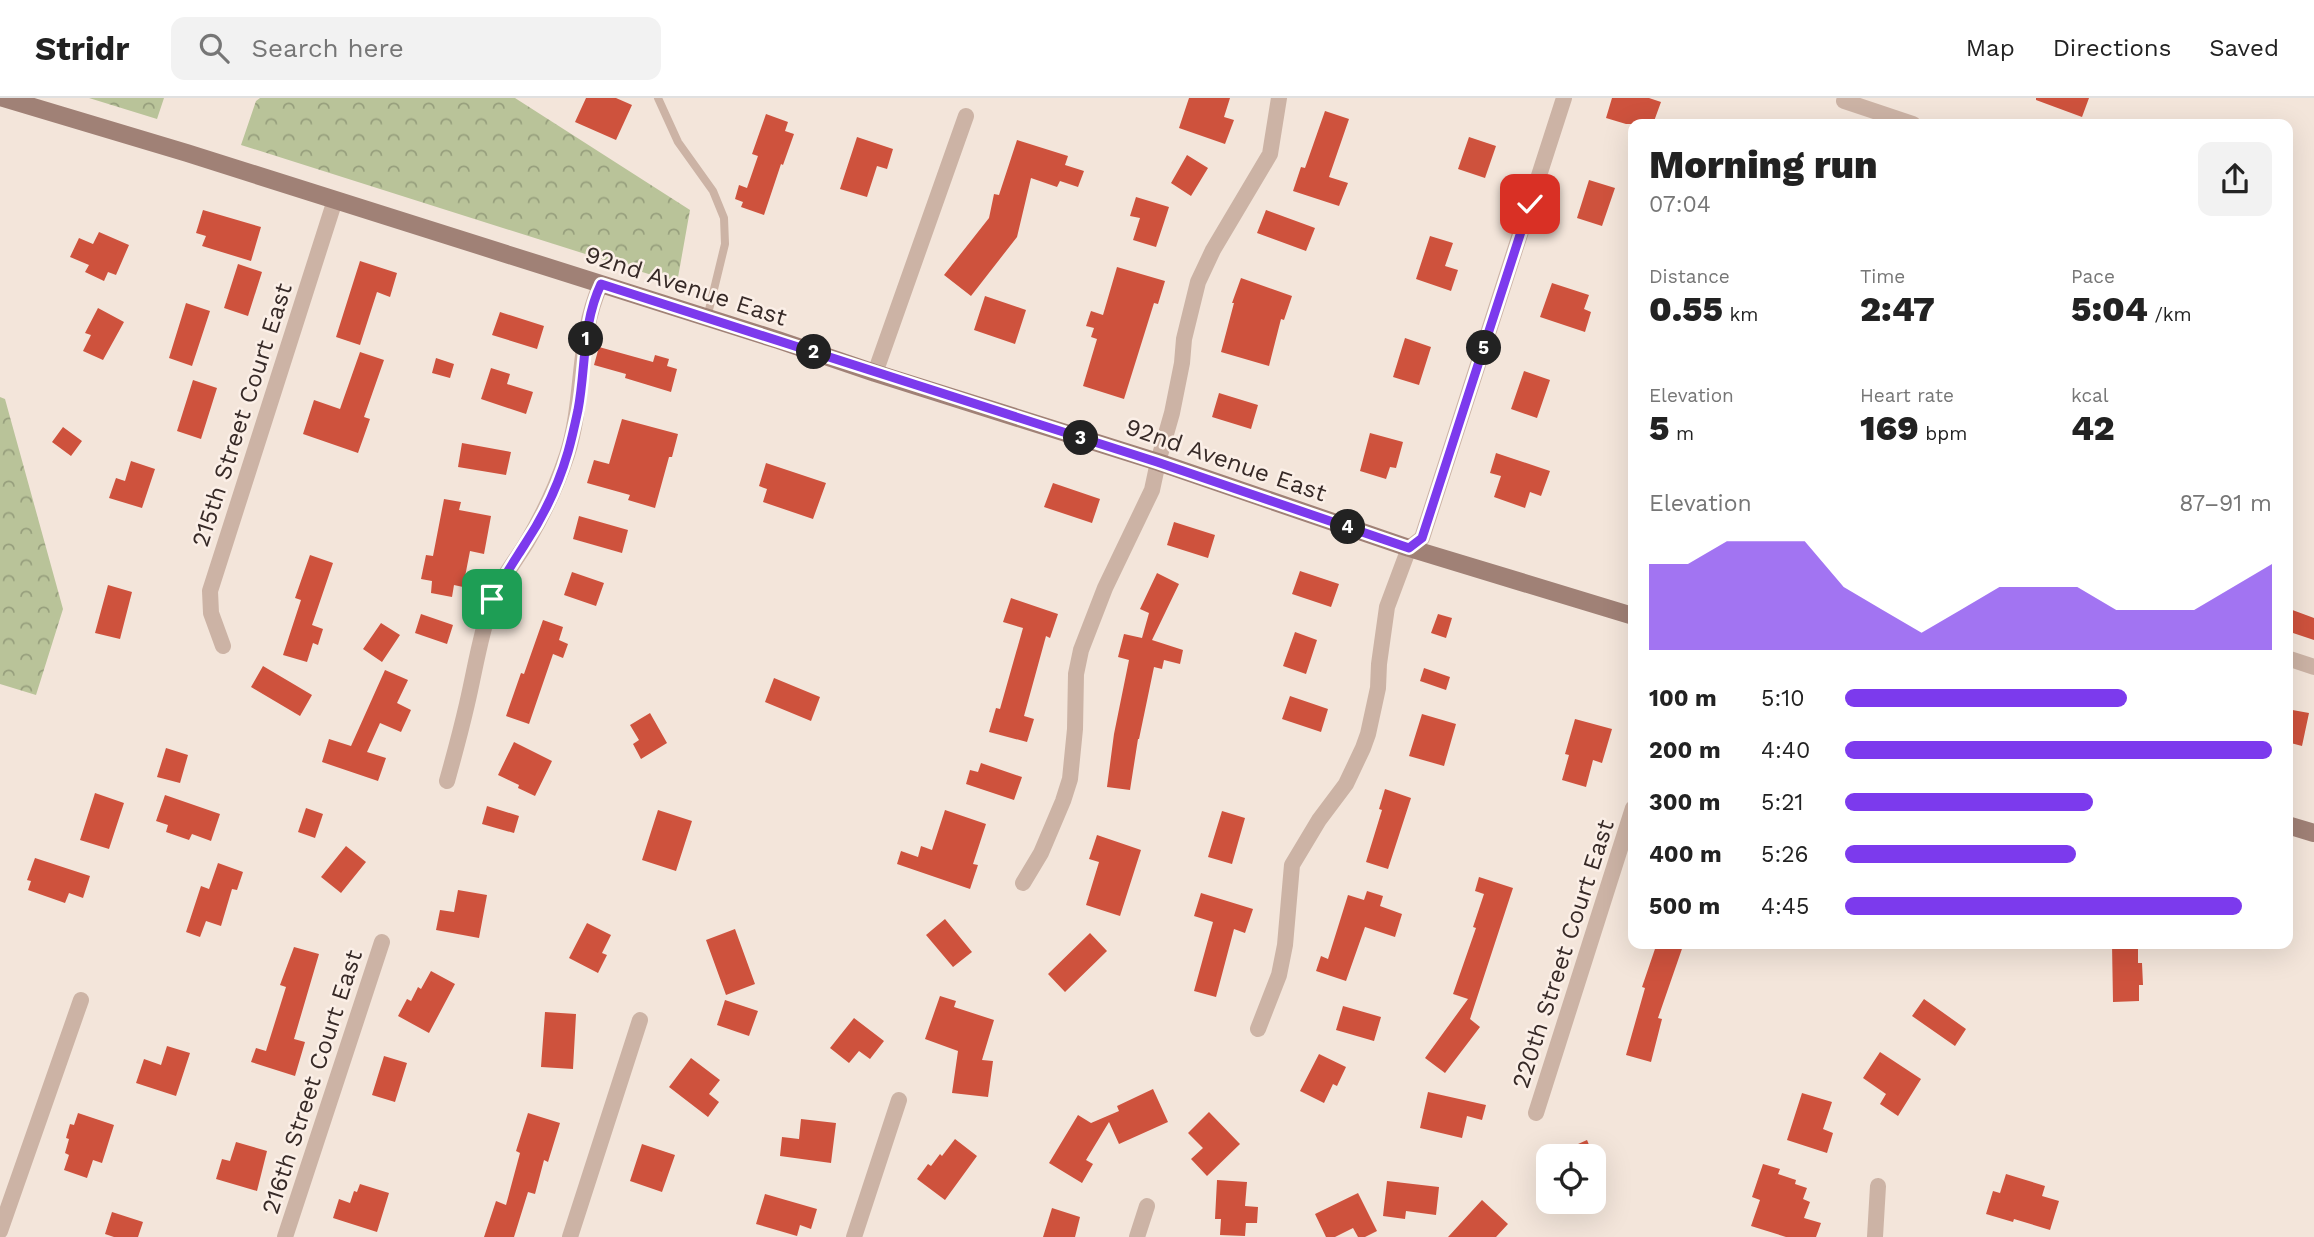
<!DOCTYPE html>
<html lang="en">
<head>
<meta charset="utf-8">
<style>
	:root { --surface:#fff; --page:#f2f2f2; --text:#222; --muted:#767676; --line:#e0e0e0; --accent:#7c3aed }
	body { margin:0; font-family:"Work Sans",sans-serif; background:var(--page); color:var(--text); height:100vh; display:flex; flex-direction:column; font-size:26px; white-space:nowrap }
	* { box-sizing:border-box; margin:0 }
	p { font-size:23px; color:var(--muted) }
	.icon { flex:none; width:38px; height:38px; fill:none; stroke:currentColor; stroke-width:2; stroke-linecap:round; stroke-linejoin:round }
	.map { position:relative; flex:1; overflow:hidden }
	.sheet { position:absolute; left:1628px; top:21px; width:665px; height:830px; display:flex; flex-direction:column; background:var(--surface); border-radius:14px; box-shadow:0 7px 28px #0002 }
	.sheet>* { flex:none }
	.buttons { position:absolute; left:1536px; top:1046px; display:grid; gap:14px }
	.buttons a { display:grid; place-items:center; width:70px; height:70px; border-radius:14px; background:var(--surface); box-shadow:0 7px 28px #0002; font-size:35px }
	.pin { position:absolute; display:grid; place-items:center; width:60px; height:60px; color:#fff; margin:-30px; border-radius:14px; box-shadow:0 4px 10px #0006 }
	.km { position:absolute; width:35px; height:35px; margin:-18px; border-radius:50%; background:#222; color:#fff; font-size:19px; line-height:35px; text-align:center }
	.round { display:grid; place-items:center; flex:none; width:74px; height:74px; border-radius:14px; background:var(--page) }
	.head { display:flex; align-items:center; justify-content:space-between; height:119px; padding:0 21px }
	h1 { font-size:38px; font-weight:800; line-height:52px }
	.stats { display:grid; grid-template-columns:repeat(3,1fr); gap:10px; height:119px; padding:7px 21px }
	.stats div { display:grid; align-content:center }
	.stats b { font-size:35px; font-weight:800 }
	.stats small { font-size:19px; font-weight:400 }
	.stats p { font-size:19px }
	.chart { height:196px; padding:14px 21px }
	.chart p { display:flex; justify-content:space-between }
	.chart svg { width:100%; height:126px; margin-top:7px; fill:var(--accent); opacity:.7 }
	ul { padding:0 21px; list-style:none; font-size:23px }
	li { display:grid; grid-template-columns:112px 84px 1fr; align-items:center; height:52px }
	li i { height:18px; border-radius:9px; background:var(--accent) }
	header { display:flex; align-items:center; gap:42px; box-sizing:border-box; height:98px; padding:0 35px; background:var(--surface); border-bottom:2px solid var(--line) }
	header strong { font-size:33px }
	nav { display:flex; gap:38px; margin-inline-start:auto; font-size:24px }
	.search { width:490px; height:63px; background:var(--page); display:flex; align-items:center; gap:18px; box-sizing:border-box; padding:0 24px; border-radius:14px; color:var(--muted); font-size:26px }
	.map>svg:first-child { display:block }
	.forest { fill:url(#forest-crowns) }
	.building { fill:#ce523d }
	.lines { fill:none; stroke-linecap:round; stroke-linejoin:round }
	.lane { stroke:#ccb3a5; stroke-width:8 }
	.street { stroke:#ccb3a5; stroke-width:16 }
	.secondary { stroke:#a08176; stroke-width:18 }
	.route-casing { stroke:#fff; stroke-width:14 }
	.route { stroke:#7c3aed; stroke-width:9 }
	.labels { text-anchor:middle; stroke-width:5; stroke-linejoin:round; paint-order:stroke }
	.street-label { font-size:24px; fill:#372a27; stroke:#fbefe7 }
</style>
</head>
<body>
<header>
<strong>Stridr</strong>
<div class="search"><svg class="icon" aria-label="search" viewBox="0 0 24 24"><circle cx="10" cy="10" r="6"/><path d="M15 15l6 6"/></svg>Search here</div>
<nav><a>Map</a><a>Directions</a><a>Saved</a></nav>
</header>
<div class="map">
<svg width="2314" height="1139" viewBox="0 0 2314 1139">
	<defs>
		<pattern id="forest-crowns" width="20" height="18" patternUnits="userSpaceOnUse" patternTransform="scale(1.75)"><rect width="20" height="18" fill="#b9c399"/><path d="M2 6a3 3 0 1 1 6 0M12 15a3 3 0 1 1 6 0" fill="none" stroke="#979f7d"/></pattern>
	</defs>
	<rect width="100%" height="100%" fill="#f3e5da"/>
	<path class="forest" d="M 89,0 L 164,0 L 157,21 Z
		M 260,0 L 515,0 L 690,112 L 677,185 L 241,47 L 256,3 Z
		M 0,299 L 5,301 L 63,511 L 36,597 L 0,586 Z"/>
	<path class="building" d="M 586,0 L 616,0 L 632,7 L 616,42 L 575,24 Z
		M 1189,0 L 1230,0 L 1224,19 L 1234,22 L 1225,46 L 1179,30 Z
		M 1612,0 L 1649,0 L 1661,4 L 1653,26 L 1626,26 L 1606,20 Z
		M 2036,0 L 2089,0 L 2082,19 L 2036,2 Z
		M 1325,13 L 1349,21 L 1329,79 L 1348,85 L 1339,108 L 1293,93 L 1301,69 L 1305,70 Z
		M 766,16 L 788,24 L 785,33 L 794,36 L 783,67 L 781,66 L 764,117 L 741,109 L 743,104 L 735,101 L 739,87 L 747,90 L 758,58 L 752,56 Z
		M 857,39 L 893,51 L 887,71 L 877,68 L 867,99 L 840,91 Z
		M 1469,39 L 1496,48 L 1485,80 L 1458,71 Z
		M 1017,42 L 1068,58 L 1065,67 L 1084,73 L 1078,89 L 1060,83 L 1057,89 L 1031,80 L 1017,139 L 971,198 L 944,177 L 989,120 L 994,96 L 999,97 Z
		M 1187,57 L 1208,70 L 1191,98 L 1171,85 Z
		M 1589,82 L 1615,90 L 1602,128 L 1577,120 Z
		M 1136,99 L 1169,109 L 1156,149 L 1133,142 L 1140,120 L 1130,118 Z
		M 203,112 L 261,129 L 251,163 L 202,148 L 206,138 L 196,135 Z
		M 1266,112 L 1315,130 L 1306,153 L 1257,135 Z
		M 99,134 L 129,147 L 116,177 L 108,174 L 104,183 L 85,174 L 89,167 L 70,159 L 79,140 L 93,146 Z
		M 1430,138 L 1453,145 L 1445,168 L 1458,172 L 1451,193 L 1416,181 Z
		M 360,163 L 397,175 L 390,199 L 377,194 L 360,247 L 336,239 Z
		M 238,166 L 262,174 L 248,218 L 224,210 Z
		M 1117,169 L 1165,183 L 1158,206 L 1154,205 L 1124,301 L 1083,288 L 1097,241 L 1091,239 L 1094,230 L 1086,228 L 1091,213 L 1103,217 Z
		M 1241,180 L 1292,198 L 1284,222 L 1281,221 L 1269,268 L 1221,254 L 1234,205 L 1232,205 Z
		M 1552,185 L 1589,197 L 1584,211 L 1591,214 L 1585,234 L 1540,219 Z
		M 985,198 L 1026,212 L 1015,246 L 974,232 Z
		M 186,205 L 210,213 L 192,268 L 169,260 Z
		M 98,210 L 124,224 L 103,262 L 83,253 L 91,237 L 85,235 Z
		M 500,214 L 544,228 L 537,251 L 492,237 Z
		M 1405,240 L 1431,249 L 1419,287 L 1393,279 Z
		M 599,249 L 653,264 L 655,257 L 669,261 L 667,268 L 677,271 L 671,294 L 625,280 L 626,276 L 594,267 Z
		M 360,254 L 384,262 L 364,319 L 370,321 L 358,355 L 303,336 L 314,302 L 340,311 Z
		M 436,260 L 454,266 L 450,280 L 432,275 Z
		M 491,270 L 510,276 L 507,286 L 533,294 L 526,316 L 481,301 Z
		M 1524,273 L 1550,282 L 1537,320 L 1511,311 Z
		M 193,282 L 217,290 L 201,341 L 177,333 Z
		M 1219,295 L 1258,307 L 1251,331 L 1212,319 Z
		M 622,321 L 678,336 L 672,359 L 669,359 L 655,410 L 628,402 L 630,397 L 587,385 L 594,362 L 609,366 Z
		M 63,329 L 82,343 L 71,358 L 52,344 Z
		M 1370,335 L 1403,344 L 1396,370 L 1390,369 L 1386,381 L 1360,373 Z
		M 462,345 L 511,354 L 506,377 L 458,369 Z
		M 1496,355 L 1550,373 L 1541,398 L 1530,394 L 1525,410 L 1494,399 L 1501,378 L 1490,375 Z
		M 131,363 L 155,371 L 142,410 L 109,400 L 116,380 L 125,383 Z
		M 766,365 L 826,385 L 813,421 L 763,404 L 767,391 L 759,388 Z
		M 1053,385 L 1100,401 L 1092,425 L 1044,409 Z
		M 444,401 L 461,404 L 459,412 L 491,418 L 484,456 L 470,453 L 463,489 L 454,487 L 452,499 L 431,495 L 432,483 L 421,481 L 426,457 L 433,458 Z
		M 579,418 L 628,432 L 622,455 L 573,441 Z
		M 1174,424 L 1215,437 L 1208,460 L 1167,447 Z
		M 310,457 L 333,465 L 312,527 L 323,531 L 318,547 L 313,545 L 307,564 L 283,557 L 301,502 L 295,500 Z
		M 1300,473 L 1339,486 L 1331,509 L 1292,496 Z
		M 572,474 L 604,485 L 596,508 L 564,497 Z
		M 1157,475 L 1179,486 L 1152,542 L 1183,552 L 1180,566 L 1164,562 L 1162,571 L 1154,569 L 1139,641 L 1138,641 L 1130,692 L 1107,689 L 1114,636 L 1129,562 L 1118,559 L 1124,536 L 1142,540 L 1149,515 L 1140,511 Z
		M 108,487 L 132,494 L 120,541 L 95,535 Z
		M 1011,500 L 1058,516 L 1050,540 L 1046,538 L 1024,618 L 1034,621 L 1027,644 L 989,634 L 996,610 L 1000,611 L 1023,530 L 1003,524 Z
		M 2287,510 L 2314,520 L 2314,542 L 2287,533 Z
		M 421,516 L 453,527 L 447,546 L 415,535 Z
		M 1438,516 L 1452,520 L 1446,540 L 1431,535 Z
		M 543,522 L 563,529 L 559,542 L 568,546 L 563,560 L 553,556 L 529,626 L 506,618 L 521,575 L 524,576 Z
		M 381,525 L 400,537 L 382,564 L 363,551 Z
		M 1295,534 L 1317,542 L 1306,576 L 1283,568 Z
		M 263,568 L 312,597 L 300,618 L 251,589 Z
		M 1424,570 L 1450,579 L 1446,592 L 1420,583 Z
		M 385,572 L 408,582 L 397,605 L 411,612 L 401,634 L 380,625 L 367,654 L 386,660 L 378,683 L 322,664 L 329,641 L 351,648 Z
		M 774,580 L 820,599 L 811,623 L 765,604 Z
		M 1290,598 L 1328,611 L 1321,634 L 1282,621 Z
		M 2287,611 L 2309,615 L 2302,648 L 2287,644 Z
		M 650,615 L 667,645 L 641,661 L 633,646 L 639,642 L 630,627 Z
		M 1422,616 L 1456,626 L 1444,668 L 1409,658 Z
		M 1575,621 L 1612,631 L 1602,665 L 1593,662 L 1586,689 L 1562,682 L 1569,657 L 1565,656 Z
		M 514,644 L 552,663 L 535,698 L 518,690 L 519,687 L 498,677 Z
		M 166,650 L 188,657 L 180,685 L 157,679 Z
		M 981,665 L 1022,679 L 1014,702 L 966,686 L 970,672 L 978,674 Z
		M 1385,691 L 1411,700 L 1388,771 L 1366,764 L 1382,712 L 1379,711 Z
		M 95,695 L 124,705 L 109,751 L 80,742 Z
		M 165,697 L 220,716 L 211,743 L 192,736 L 189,742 L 166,734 L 168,727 L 156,723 Z
		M 487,708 L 519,718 L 514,735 L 482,726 Z
		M 306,710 L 323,716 L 315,740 L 298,734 Z
		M 658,712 L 692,723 L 676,773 L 642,762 Z
		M 945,712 L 986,726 L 973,766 L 978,767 L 970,791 L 897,766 L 901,753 L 918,759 L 921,748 L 932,752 Z
		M 1222,713 L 1245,720 L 1232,766 L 1208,759 Z
		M 1097,737 L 1141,752 L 1120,818 L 1086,807 L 1099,764 L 1089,761 Z
		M 346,748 L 366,764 L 341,795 L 321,779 Z
		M 35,760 L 90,778 L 83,800 L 69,795 L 65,805 L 28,792 L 31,783 L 27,782 Z
		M 218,765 L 243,774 L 237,792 L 232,791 L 221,828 L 206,823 L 200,839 L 186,834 L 201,788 L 209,791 Z
		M 1479,779 L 1513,790 L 1470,921 L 1480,929 L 1445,975 L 1425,960 L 1468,901 L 1453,896 L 1476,830 L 1473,829 L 1484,796 L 1475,793 Z
		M 458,792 L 487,797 L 479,840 L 436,832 L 440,812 L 454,814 Z
		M 1367,793 L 1383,798 L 1380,808 L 1402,816 L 1395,839 L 1365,829 L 1346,883 L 1316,873 L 1321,858 L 1328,861 L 1348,797 L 1364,802 Z
		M 1201,795 L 1253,811 L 1245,835 L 1234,831 L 1216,899 L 1194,893 L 1213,824 L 1194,818 Z
		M 945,821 L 972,854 L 953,869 L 926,837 Z
		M 587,825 L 611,837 L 602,855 L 607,857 L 598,875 L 569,860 Z
		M 735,831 L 755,886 L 726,897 L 706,842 Z
		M 1090,835 L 1107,853 L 1065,894 L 1048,876 Z
		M 1657,845 L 1684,845 L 1658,920 L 1662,921 L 1651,964 L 1626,957 L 1645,890 L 1642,889 Z
		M 2138,845 L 2138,865 L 2142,865 L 2143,887 L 2139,887 L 2139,903 L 2113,904 L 2112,846 Z
		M 294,849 L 319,856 L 294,941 L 305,944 L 295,978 L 251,964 L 256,950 L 266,953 L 286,889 L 280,887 Z
		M 431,873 L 455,886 L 429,935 L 398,918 L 407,901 L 411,903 L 418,889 L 421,891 Z
		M 940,898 L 956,903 L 954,909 L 994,922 L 982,962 L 993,963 L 988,999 L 952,995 L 958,953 L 925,941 Z
		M 1924,901 L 1966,931 L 1955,948 L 1912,918 Z
		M 725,902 L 758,913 L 749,938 L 717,927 Z
		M 1343,908 L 1381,919 L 1374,943 L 1336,932 Z
		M 545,914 L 576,916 L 573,971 L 541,969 Z
		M 854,920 L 884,943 L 870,961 L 859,953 L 849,965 L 830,950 Z
		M 167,948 L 190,955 L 176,998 L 136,985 L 144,961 L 161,967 Z
		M 1880,954 L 1921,981 L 1898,1018 L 1880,1006 L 1886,996 L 1863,980 Z
		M 1319,956 L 1346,969 L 1337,988 L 1333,986 L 1324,1005 L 1300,993 Z
		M 384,958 L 407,965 L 395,1004 L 372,997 Z
		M 691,960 L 720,982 L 709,996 L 719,1004 L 708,1019 L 669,989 Z
		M 1153,991 L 1168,1024 L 1119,1046 L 1109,1024 L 1086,1062 L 1093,1066 L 1082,1085 L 1049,1065 L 1078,1017 L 1091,1025 L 1119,1013 L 1117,1008 Z
		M 1428,994 L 1486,1007 L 1482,1022 L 1467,1018 L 1462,1040 L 1420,1030 Z
		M 1802,995 L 1832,1004 L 1823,1031 L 1833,1035 L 1827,1055 L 1787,1042 Z
		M 1209,1014 L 1240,1046 L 1207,1078 L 1191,1061 L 1203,1050 L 1188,1035 Z
		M 78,1015 L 114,1027 L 102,1065 L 93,1062 L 87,1080 L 64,1072 L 69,1057 L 65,1055 L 69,1041 L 66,1040 L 70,1026 L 74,1027 Z
		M 528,1015 L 560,1025 L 548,1064 L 544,1062 L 535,1096 L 528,1094 L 514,1139 L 484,1139 L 496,1103 L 506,1107 L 520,1055 L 516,1053 Z
		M 801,1021 L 836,1025 L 831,1065 L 780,1058 L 782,1039 L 799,1041 Z
		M 955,1041 L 977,1058 L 945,1102 L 917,1081 L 928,1066 L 931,1068 L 940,1056 L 942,1058 Z
		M 1587,1042 L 1594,1059 L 1549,1059 Z
		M 236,1044 L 267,1053 L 257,1093 L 216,1081 L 222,1061 L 230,1063 Z
		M 642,1046 L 675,1057 L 662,1094 L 630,1083 Z
		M 1763,1066 L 1780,1071 L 1778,1076 L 1796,1082 L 1795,1086 L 1807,1090 L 1803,1101 L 1810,1104 L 1804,1120 L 1821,1125 L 1816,1139 L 1786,1139 L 1751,1128 L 1760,1102 L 1752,1099 Z
		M 2006,1076 L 2045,1088 L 2042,1098 L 2059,1103 L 2050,1132 L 2014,1121 L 2013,1124 L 1986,1116 L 1993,1093 L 2000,1095 Z
		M 1217,1082 L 1247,1084 L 1245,1108 L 1258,1109 L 1257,1125 L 1246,1125 L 1245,1138 L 1220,1137 L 1221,1121 L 1215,1121 Z
		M 1387,1083 L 1439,1089 L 1436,1117 L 1406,1113 L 1405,1121 L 1383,1118 Z
		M 360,1086 L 389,1095 L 377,1134 L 333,1120 L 339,1101 L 350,1105 L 354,1093 L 357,1094 Z
		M 1358,1095 L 1377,1133 L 1365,1139 L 1358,1139 L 1353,1130 L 1335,1139 L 1326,1139 L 1315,1116 Z
		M 765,1096 L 817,1111 L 811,1131 L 800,1127 L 797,1138 L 756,1126 Z
		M 1482,1102 L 1508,1126 L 1496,1139 L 1448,1139 Z
		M 1052,1110 L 1080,1119 L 1075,1139 L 1043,1139 Z
		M 112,1114 L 143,1124 L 138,1139 L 114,1139 L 105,1136 Z"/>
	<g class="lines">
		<path class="lane" d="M 658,0 L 678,44 L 713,93 L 724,120 L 725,146 L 707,220"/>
		<path class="street" d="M 1844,3 L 1913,26
			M 875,275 L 966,18
			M 223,548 L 211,515 L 210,493 L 335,102
			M 2287,560 L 2314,569
			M 447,683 C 454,658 461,632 467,606 C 475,572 480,537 492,503 C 500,481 515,464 527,444 C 543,417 557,387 567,357 C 585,302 576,240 601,186
			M 1023,785 L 1041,755 L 1063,703 L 1070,681 L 1075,631 L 1076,576 L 1081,552 L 1105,490 L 1152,392 L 1158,364 L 1172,315 L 1182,265 L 1184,241 L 1198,184 L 1213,152 L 1270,56 L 1279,0
			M 1258,931 L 1279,877 L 1285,847 L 1292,767 L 1319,722 L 1346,686 L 1363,650 L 1368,636 L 1378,590 L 1379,566 L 1387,509 L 1409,450 L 1422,440 L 1564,0
			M 1536,1015 L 1633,710
			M 0,1133 L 81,902
			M 285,1139 L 382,844
			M 570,1139 L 640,922
			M 854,1139 L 899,1002
			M 1137,1139 L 1147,1108
			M 1875,1139 L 1878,1088"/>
		<path class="secondary" d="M 3,0 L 187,55 L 778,242 L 875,275 L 1158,364 L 1409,450 L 1633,518
			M 2287,727 L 2314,735"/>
	</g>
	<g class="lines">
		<defs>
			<path id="route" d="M 492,501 C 502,481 513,465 525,446 C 543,419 559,385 568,354 C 572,340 575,326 578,312 C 586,270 582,226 601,186 L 1157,364 L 1409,450 L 1422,440 L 1530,106"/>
		</defs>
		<use href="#route" class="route-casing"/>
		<use href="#route" class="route"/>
	</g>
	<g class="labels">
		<g class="street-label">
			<text transform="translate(686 188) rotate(18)" y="8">92nd Avenue East</text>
			<text transform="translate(242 317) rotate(-72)" y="8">215th Street Court East</text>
			<text transform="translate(1226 362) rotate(19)" y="8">92nd Avenue East</text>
			<text transform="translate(1563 856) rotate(-72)" y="8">220th Street Court East</text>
			<text transform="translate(312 984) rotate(-72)" y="8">216th Street Court East</text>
		</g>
	</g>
</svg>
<div class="buttons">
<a><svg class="icon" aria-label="locate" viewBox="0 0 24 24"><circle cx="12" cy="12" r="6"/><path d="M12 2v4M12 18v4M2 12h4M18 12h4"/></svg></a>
</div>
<div class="pin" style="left:492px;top:501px;background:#1e9e55"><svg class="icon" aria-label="arrive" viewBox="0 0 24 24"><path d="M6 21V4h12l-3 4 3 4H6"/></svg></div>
<div class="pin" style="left:1530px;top:106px;background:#d93025"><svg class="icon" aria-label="check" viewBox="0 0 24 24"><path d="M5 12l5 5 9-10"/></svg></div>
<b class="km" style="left:586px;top:241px">1</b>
<b class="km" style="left:814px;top:254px">2</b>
<b class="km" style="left:1081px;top:340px">3</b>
<b class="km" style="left:1348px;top:429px">4</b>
<b class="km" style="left:1484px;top:250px">5</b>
<section class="sheet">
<div class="head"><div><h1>Morning run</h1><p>07:04</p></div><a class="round"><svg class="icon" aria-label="share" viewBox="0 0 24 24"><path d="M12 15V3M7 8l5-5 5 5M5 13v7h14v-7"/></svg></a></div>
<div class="stats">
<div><p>Distance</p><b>0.55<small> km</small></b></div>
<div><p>Time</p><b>2:47</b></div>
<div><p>Pace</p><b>5:04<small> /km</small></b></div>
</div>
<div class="stats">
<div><p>Elevation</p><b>5<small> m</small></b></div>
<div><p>Heart rate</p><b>169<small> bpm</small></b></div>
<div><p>kcal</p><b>42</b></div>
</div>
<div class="chart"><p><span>Elevation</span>87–91 m</p>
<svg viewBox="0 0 160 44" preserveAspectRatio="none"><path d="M0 44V14L10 14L20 6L30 6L40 6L50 22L60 30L70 38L80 30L90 22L100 22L110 22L120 30L130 30L140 30L150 22L160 14V44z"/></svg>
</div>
<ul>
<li><b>100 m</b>5:10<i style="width:66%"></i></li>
<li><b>200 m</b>4:40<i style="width:100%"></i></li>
<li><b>300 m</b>5:21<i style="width:58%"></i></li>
<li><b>400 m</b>5:26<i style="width:54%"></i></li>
<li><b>500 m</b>4:45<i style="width:93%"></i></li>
</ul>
</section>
</div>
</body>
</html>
